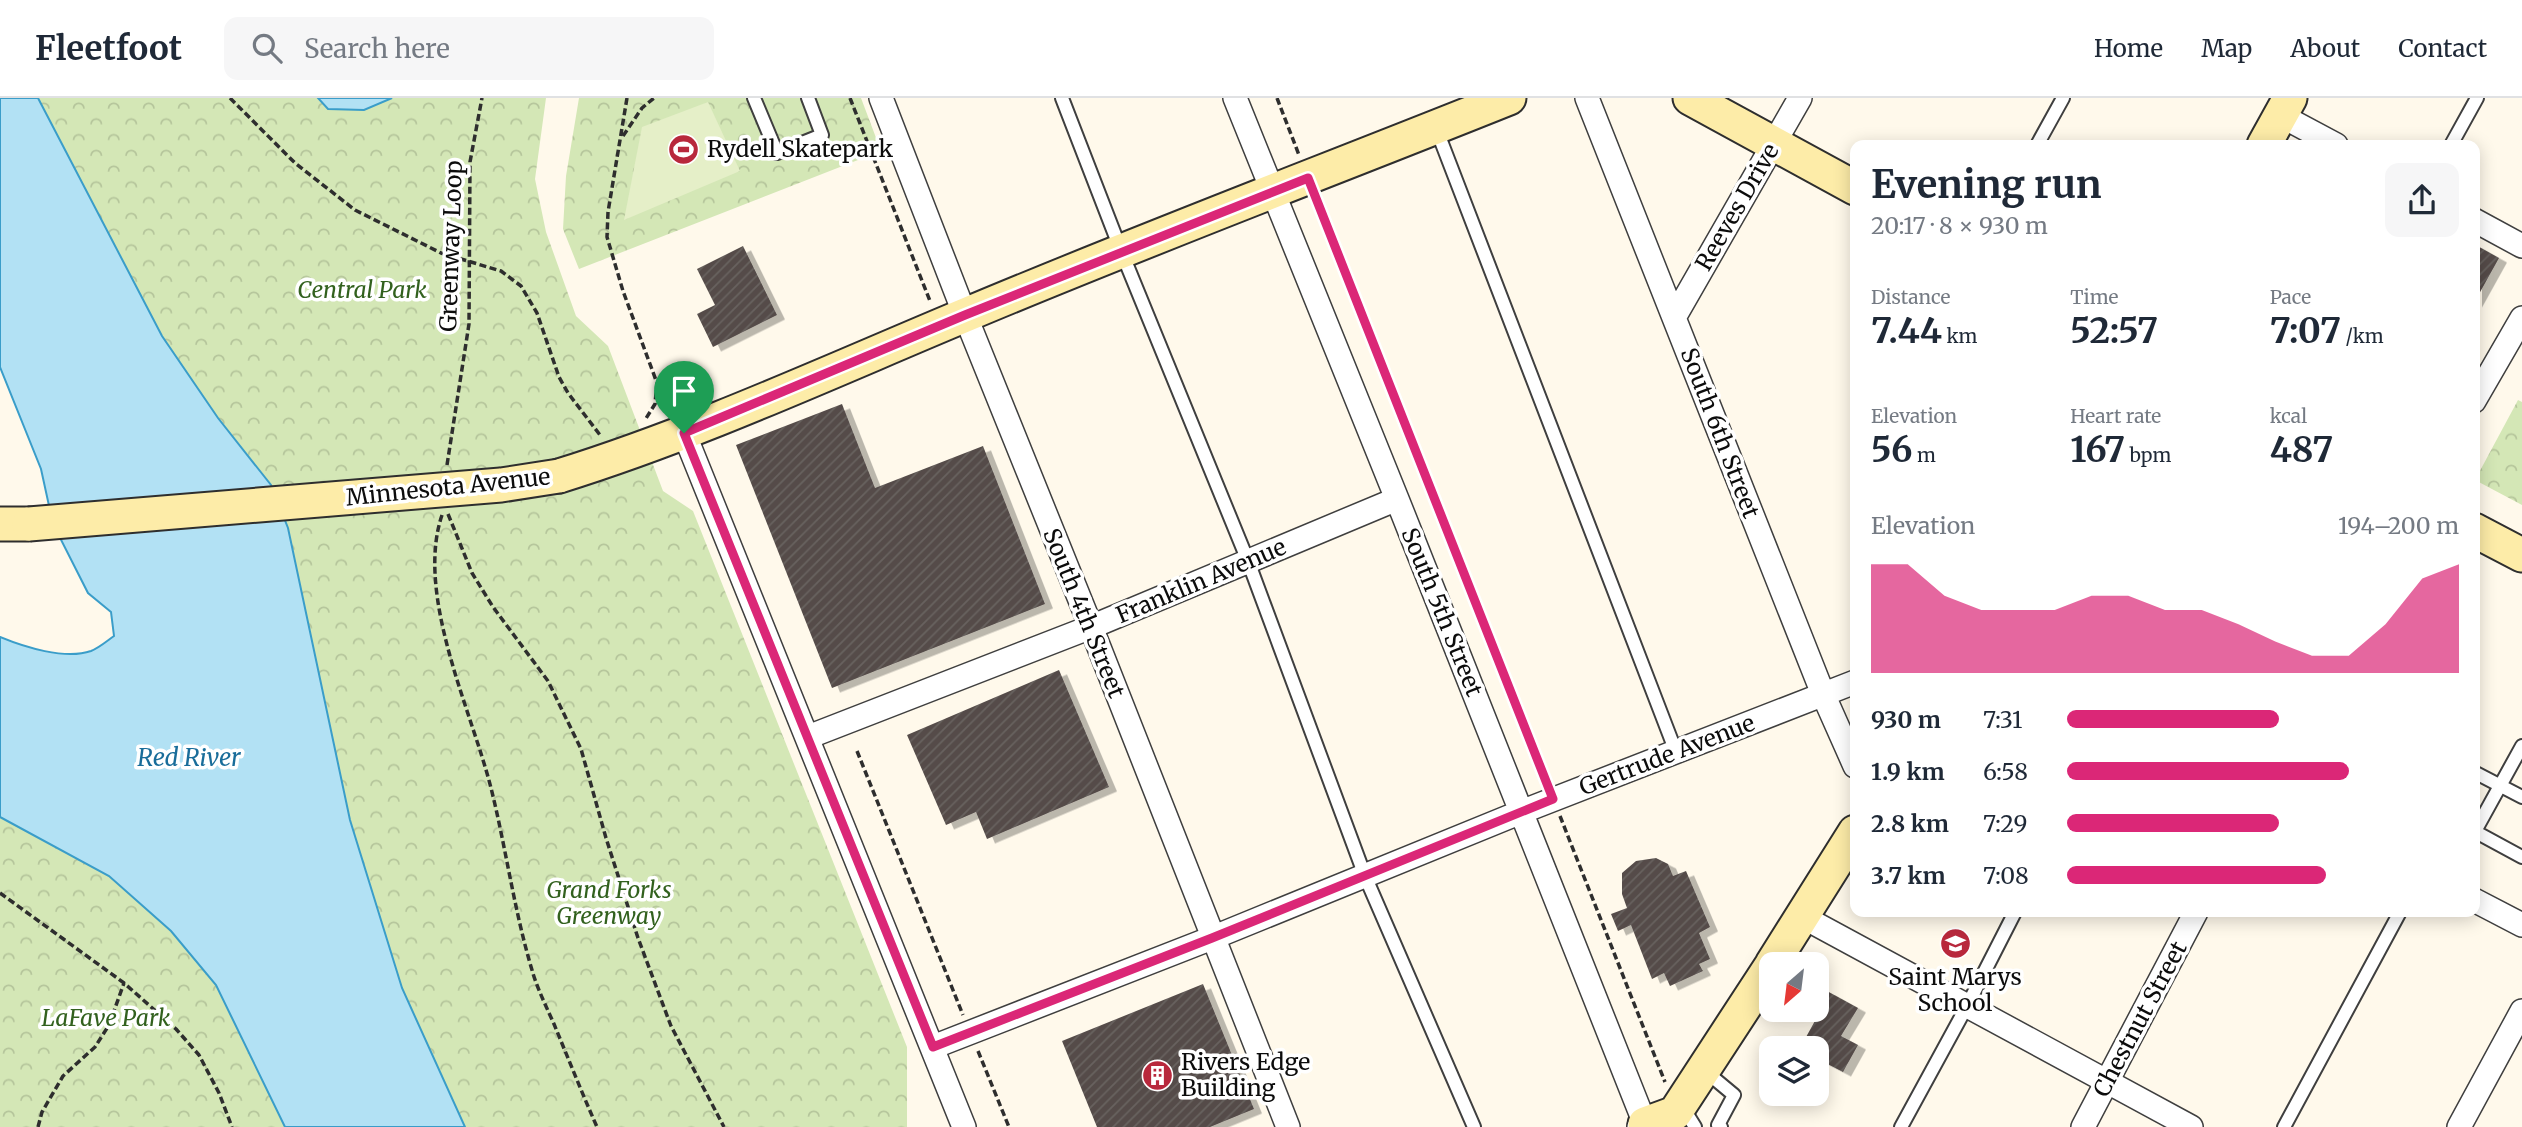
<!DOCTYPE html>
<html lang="en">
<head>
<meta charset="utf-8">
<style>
	:root { --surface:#fff; --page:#f6f6f7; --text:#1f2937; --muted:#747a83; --line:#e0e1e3; --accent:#db2777 }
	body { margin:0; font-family:Merriweather,serif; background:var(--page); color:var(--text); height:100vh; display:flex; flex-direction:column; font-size:26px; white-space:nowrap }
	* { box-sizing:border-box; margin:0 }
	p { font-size:23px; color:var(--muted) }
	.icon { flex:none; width:38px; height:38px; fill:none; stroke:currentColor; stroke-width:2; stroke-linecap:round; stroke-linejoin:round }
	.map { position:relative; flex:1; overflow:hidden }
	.side { position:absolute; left:1850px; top:42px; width:630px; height:777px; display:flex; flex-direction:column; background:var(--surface); border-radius:14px; box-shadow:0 4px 18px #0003 }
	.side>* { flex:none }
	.needle { width:46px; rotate:208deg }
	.controls { position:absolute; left:1759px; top:854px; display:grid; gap:14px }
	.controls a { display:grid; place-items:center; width:70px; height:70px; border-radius:14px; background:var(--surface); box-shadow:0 4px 18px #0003; font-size:35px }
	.pin { position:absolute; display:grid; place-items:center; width:60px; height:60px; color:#fff; margin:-72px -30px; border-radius:50% 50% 50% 0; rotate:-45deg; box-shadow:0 0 7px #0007 }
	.pin .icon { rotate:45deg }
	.round { display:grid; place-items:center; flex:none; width:74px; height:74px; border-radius:14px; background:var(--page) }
	.head { display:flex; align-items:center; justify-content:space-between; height:119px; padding:0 21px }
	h1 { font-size:38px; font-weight:700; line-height:52px }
	.metrics { display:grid; grid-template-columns:repeat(3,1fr); gap:10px; height:119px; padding:7px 21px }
	.metrics div { display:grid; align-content:center }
	.metrics b { font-size:35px; font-weight:700 }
	.metrics small { font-size:19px; font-weight:400 }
	.metrics p { font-size:19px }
	.chart { height:196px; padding:14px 21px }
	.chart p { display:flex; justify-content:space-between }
	.chart svg { width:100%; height:126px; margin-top:7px; fill:var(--accent); opacity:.7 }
	ul { padding:0 21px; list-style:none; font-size:23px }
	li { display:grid; grid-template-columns:112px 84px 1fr; align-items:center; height:52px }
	li i { height:18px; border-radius:9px; background:var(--accent) }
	header { display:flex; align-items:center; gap:42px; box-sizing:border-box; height:98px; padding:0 35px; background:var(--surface); border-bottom:2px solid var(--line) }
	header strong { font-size:33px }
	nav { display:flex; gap:38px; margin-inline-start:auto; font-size:24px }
	.search { width:490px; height:63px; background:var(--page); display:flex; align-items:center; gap:18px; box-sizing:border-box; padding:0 24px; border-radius:14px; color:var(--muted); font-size:26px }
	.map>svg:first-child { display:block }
	.park { fill:url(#park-crowns) }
	.pitch { fill:#e5efc8 }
	.water { fill:#b2e1f4; stroke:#3a9dc9; stroke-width:2 }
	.building { fill:url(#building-hatch); filter:url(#shadow) }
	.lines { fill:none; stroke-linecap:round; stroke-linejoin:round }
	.lane-casing { stroke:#3f3f3f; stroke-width:16 }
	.street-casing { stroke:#3f3f3f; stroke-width:26 }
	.secondary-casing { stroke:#2e2e2e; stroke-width:37 }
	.path { stroke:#2e2e2e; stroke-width:3.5; stroke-dasharray:7 3.5; stroke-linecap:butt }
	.lane { stroke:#fff; stroke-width:12 }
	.street { stroke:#fff; stroke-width:23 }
	.secondary { stroke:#fdeca8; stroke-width:33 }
	.secondary-bridge-casing { stroke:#2e2e2e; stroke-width:37; stroke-linecap:butt }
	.secondary-bridge { stroke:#fdeca8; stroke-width:33 }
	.route-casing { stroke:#fff; stroke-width:14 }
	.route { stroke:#db2777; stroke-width:9 }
	.labels { text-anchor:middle; stroke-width:7; stroke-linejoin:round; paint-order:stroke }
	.poi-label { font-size:23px; fill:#0c0c0c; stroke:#fff; text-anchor:start }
	.street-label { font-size:23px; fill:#0c0c0c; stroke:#fff }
	.park-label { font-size:23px; font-style:italic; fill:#32611e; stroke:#fff }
	.water-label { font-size:24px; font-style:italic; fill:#196d9a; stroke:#fff }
</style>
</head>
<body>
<header>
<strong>Fleetfoot</strong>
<div class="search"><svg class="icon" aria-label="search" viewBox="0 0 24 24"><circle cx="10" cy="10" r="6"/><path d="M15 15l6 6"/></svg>Search here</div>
<nav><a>Home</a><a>Map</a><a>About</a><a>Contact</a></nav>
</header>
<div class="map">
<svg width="2522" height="1029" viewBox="0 0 2522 1029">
	<defs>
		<pattern id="park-crowns" width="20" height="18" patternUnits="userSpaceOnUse" patternTransform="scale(1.75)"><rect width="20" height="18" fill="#d4e7b6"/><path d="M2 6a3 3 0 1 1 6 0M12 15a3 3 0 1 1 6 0" fill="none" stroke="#b5c59b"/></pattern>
		<pattern id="building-hatch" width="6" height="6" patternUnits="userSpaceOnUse" patternTransform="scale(1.75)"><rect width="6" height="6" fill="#544c49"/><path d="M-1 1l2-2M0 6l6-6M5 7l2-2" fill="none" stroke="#68615f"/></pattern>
		<filter id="shadow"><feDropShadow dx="8" dy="4.5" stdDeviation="0" flood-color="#0004"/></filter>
	</defs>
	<rect width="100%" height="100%" fill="#fff9eb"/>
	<path class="park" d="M 38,0 L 546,0 L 535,81 L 546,134 L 576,218 L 608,248 L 663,393 L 693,413 L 907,949 L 907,1029 L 465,1029 L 402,890 L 350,722 L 288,430 L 271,387 L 218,320 L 162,238 Z
		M 579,0 L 861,0 L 881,53 L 579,171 L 563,131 L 566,78 Z
		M 2518,302 L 2522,304 L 2522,407 L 2475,382 Z
		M 0,719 L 109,778 L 171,833 L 216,887 L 285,1029 L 0,1029 Z"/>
	<path class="pitch" d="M 708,4 L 740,73 L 624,122 L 642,29 Z"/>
	<path class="water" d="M 0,0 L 38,0 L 162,238 L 218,320 L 271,387 L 288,430 L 350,722 L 402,890 L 465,1029 L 285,1029 L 216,887 L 171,833 L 109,778 L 0,719 L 0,539 C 24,549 65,562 91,553 C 99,550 107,543 114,538 L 111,514 L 88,495 L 53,426 L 41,371 L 0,269 Z
		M 318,0 L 392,0 L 364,12 L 328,11 Z"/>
	<path class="building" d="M 2474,146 L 2499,160 L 2474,205 Z
		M 743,148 L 777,217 L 713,249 L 697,216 L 715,207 L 697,171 Z
		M 842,306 L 875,390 L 983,348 L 1045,506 L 832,590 L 736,347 Z
		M 1059,572 L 1109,689 L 987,741 L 976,714 L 946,727 L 907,637 Z
		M 1656,760 L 1668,766 L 1673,778 L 1686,773 L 1710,829 L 1699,835 L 1710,861 L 1699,866 L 1703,873 L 1670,888 L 1664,875 L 1652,881 L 1631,827 L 1618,833 L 1611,816 L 1627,810 L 1622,796 L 1622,775 L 1636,763 Z
		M 1203,886 L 1254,1011 L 1210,1029 L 1097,1029 L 1062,943 Z
		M 1827,893 L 1858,910 L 1841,938 L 1858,947 L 1843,974 L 1816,960 L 1816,950 L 1800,950 L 1816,921 L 1811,912 L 1816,912 L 1816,898 Z"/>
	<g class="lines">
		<defs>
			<path id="lane" d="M 754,0 L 777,55 L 822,37 L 808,0
				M 1062,0 L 1122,155 L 1248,463 L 1365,778 L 1474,1029
				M 1436,30 L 1676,654
				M 2037,47 L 2063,0
				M 2451,47 L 2477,0
				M 2474,674 L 2522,699
				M 2474,733 L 2522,759
				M 2474,735 L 2522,648
				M 1704,972 L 1734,997 L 1718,1027 L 1721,1029
				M 1682,1008 L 1695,1029
				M 1901,1029 L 1967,908 L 2015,814
				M 2284,1029 L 2400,814"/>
			<path id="street" d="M 881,0 L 965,217 L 1091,529 L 1288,1029
				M 1235,0 L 1397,401 L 1645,1026 L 1639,1029
				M 1587,0 L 1823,596 L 1855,668
				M 2280,17 L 2336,47
				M 2474,122 L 2522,148
				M 1675,218 L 1800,0
				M 2474,303 L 2522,220
				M 684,335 L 964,1029
				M 808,639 L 1091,529 L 1397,401
				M 2474,802 L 2522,827
				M 1803,819 L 2191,1029
				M 933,949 L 1212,840 L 1521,714 L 1855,584
				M 2083,1029 L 2196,814
				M 2459,1029 L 2522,913"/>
			<path id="secondary" d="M 1690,0 L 1855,90
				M 2264,47 L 2290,0
				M 559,378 C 697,335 829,274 963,218 C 1143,142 1327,73 1509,0
				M 0,426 L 29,426
				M 2474,432 L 2522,457
				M 1772,866 L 1855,734
				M 1646,1029 L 1645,1026 L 1675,1015 L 1771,868"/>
		</defs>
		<use href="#lane" class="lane-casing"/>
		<use href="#street" class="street-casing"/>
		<use href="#secondary" class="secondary-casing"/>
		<path class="path" d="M 230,0 L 295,65 L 355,112 L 441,155 L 501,173 L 521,188 L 537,215 L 559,279 L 568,295 L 600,337
			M 627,0 L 608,114 L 607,139 L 623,193 L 657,285 L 655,306 L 645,322
			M 850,0 L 930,203
			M 1277,0 L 1299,57
			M 623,38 L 642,10 L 654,0
			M 1317,103 L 1546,682
			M 447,367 L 469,226 L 470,64 L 482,0
			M 448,416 L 472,475 L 493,509 L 548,583 L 581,651 L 606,740 L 638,840 L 671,928 L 724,1029
			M 442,417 C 415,497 471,611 491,690 C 506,750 514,812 532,872 C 537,890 546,908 554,926 C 568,960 582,995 597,1029
			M 857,653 L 963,917
			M 1560,718 L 1665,984
			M 0,795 L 124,885 L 176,931 L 199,957 L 219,995 L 232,1029
			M 978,953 L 1009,1029
			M 38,1029 L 42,1014 L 63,978 L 95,949 L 109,927 L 124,885"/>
		<use href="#lane" class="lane"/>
		<use href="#street" class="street"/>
		<use href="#secondary" class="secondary"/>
		<defs>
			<path id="secondary-bridge" d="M 29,426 L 501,387 L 559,378"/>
		</defs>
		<use href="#secondary-bridge" class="secondary-bridge-casing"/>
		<use href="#secondary-bridge" class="secondary-bridge"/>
	</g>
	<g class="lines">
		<defs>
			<path id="route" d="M 1308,80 L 1553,701 L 1212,840 L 933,949 L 684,335 L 965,217 Z"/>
		</defs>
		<use href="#route" class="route-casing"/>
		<use href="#route" class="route"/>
	</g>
	<defs>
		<symbol id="stadium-disc" viewBox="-11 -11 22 22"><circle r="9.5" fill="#b8283c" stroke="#fff"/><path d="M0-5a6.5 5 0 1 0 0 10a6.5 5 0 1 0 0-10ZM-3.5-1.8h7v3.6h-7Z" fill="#fff"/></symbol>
		<symbol id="school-disc" viewBox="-11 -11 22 22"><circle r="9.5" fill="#b8283c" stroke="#fff"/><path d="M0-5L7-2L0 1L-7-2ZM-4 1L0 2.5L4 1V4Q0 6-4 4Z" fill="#fff"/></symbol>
		<symbol id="building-disc" viewBox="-11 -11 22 22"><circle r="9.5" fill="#b8283c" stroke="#fff"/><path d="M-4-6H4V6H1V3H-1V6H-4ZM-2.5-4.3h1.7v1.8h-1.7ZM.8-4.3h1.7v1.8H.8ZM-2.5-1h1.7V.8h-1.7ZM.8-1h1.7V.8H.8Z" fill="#fff"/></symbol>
	</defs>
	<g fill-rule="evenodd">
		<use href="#stadium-disc" x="666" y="34" width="35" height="35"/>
		<use href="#school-disc" x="1938" y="828" width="35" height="35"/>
		<use href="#building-disc" x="1140" y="960" width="35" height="35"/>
	</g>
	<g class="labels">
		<g class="poi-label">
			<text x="707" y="59">Rydell Skatepark</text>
			<text x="1955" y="887" text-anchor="middle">Saint Marys<tspan x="1955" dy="26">School</tspan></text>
			<text x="1181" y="972">Rivers Edge<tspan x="1181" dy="26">Building</tspan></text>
		</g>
		<g class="street-label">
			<text transform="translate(1737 109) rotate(-60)" y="8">Reeves Drive</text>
			<text transform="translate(451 148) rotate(-88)" y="8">Greenway Loop</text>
			<text transform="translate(1720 335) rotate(69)" y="8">South 6th Street</text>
			<text transform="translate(448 389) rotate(-6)" y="8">Minnesota Avenue</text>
			<text transform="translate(1201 483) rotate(-23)" y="8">Franklin Avenue</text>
			<text transform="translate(1442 514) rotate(68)" y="8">South 5th Street</text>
			<text transform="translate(1084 515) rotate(68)" y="8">South 4th Street</text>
			<text transform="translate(1667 657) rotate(-21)" y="8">Gertrude Avenue</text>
			<text transform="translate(2140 921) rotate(-62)" y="8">Chestnut Street</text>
		</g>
		<g class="park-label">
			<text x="362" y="200">Central Park</text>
			<text x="609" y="800">Grand Forks<tspan x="609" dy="26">Greenway</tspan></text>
			<text x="106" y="928">LaFave Park</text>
		</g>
		<g class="water-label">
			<text x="189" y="668">Red River</text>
		</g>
	</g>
</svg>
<div class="controls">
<a><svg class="needle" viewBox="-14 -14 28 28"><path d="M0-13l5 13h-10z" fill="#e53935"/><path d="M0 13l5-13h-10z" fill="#747a83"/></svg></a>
<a><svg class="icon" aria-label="layers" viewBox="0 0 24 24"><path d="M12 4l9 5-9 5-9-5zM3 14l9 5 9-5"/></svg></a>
</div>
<div class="pin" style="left:684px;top:335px;background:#1e9e55"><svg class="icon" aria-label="arrive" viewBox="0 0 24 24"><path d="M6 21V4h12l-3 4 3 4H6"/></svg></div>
<section class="side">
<div class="head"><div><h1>Evening run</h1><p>20:17 · 8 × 930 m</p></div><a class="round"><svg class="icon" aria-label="share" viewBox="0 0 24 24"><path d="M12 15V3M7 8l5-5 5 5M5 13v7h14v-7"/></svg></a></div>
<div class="metrics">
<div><p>Distance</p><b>7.44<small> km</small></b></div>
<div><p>Time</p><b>52:57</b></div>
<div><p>Pace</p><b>7:07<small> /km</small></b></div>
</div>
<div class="metrics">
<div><p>Elevation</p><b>56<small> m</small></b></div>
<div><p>Heart rate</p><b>167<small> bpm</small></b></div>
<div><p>kcal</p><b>487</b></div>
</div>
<div class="chart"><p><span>Elevation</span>194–200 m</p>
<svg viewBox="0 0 160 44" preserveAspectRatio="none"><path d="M0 44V6L10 6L20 17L30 22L40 22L50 22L60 17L70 17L80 22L90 22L100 27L110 33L120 38L130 38L140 27L150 11L160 6V44z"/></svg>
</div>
<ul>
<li><b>930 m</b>7:31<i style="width:54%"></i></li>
<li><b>1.9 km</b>6:58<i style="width:72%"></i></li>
<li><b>2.8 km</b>7:29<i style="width:54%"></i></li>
<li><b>3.7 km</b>7:08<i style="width:66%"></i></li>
</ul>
</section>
</div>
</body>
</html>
